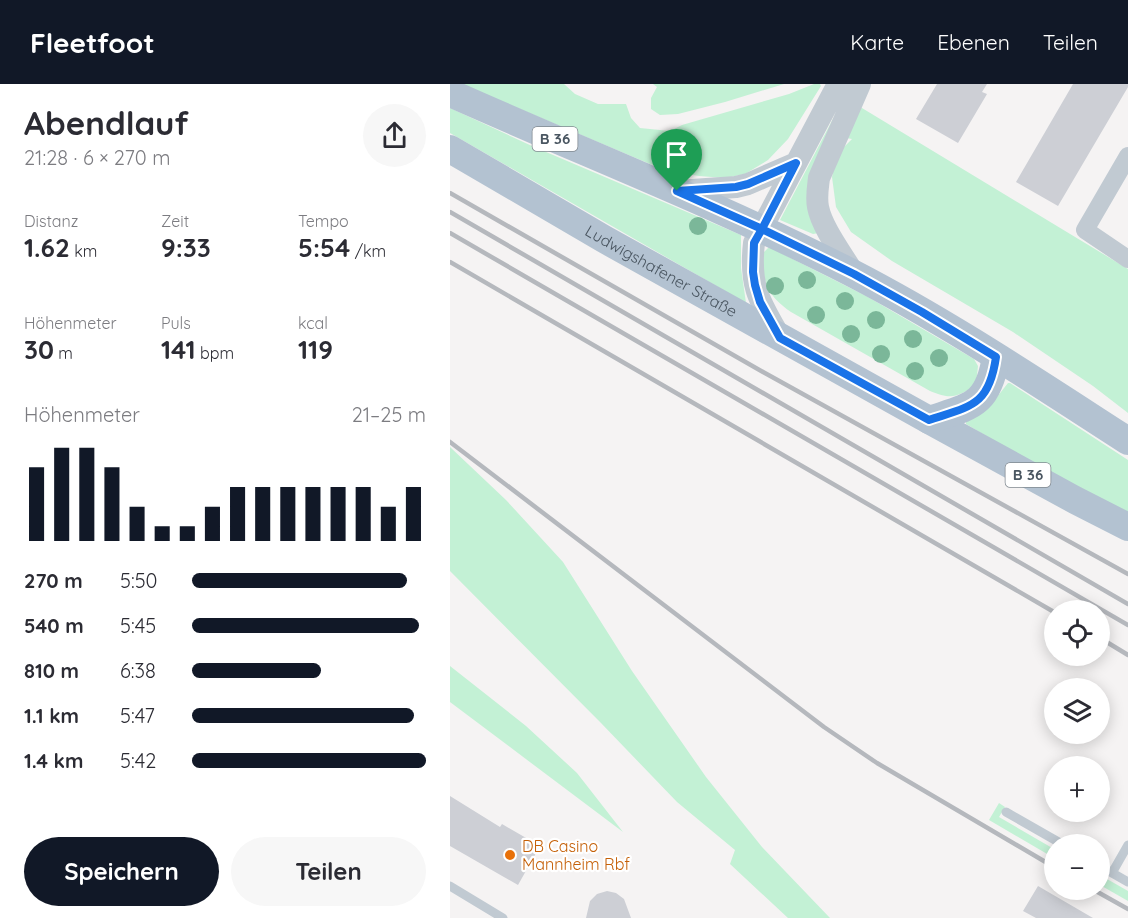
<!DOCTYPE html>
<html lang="de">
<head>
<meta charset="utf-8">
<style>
	:root { --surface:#fff; --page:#f7f7f7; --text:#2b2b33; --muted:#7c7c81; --accent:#111827 }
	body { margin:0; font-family:Quicksand,sans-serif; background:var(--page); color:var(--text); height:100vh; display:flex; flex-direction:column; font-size:22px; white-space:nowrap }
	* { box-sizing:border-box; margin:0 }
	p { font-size:20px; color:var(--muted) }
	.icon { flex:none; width:33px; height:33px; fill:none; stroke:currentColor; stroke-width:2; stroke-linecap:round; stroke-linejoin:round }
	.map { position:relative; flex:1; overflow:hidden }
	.sheet { display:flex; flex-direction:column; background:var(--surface); width:450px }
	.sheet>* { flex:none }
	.controls { position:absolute; left:594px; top:516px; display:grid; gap:12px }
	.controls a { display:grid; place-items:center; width:66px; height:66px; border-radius:50%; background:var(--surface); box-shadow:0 3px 15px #0003; font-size:30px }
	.pin { position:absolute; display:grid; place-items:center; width:51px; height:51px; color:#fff; margin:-62px -26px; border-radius:50% 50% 50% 0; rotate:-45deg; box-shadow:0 0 6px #0007 }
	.pin .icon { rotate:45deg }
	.round { display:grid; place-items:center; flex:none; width:63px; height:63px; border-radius:32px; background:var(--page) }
	.headline { display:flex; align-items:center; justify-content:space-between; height:102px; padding:0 24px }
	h1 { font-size:33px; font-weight:700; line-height:45px }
	.figures { display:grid; grid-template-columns:repeat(3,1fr); gap:9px; height:102px; padding:6px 24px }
	.figures div { display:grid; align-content:center }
	.figures b { font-size:26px; font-weight:700 }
	.figures small { font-size:16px; font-weight:400 }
	.figures p { font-size:16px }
	.chart { height:168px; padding:12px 24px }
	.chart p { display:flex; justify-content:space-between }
	.chart svg { width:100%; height:108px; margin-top:6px; stroke:var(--accent); stroke-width:6 }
	.button { display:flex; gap:12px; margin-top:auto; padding:12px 24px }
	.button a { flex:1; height:69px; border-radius:36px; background:var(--accent); color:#fff; font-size:24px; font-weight:700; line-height:69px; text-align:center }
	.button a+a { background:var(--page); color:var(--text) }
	ul { padding:0 24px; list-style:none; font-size:20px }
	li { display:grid; grid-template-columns:96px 72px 1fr; align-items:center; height:45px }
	li i { height:15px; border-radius:8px; background:var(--accent) }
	header { display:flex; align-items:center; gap:36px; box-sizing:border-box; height:84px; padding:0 30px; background:var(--accent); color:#fff }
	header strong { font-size:28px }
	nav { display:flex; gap:33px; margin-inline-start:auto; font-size:21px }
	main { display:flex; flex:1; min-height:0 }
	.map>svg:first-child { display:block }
	.green { fill:#c3f1d5 }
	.building { fill:#cdcfd5 }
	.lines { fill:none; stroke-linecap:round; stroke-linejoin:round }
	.service { stroke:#c1cad2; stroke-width:9 }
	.minor { stroke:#c1cad2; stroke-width:18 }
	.tertiary { stroke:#c1cad2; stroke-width:22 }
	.primary { stroke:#b3c2d1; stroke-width:28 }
	.rail { stroke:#b5b8bd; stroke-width:4.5 }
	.tree { fill:#7bb799 }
	.route-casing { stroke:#fff; stroke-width:12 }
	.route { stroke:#1a73e8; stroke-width:8 }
	.food-dot { fill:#e8710a; stroke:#fff; stroke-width:2 }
	.labels { text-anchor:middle; stroke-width:4.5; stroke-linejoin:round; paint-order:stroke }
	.shield { fill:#fff; stroke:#808990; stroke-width:1.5 }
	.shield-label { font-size:15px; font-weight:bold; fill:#4a5661 }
	.street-label { font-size:16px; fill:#4a5661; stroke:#fff }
	.food-label { font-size:16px; fill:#c56008; stroke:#fff; text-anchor:start }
</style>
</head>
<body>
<header>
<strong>Fleetfoot</strong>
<nav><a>Karte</a><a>Ebenen</a><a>Teilen</a></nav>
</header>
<main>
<section class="sheet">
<div class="headline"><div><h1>Abendlauf</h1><p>21:28 · 6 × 270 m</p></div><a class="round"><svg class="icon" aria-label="share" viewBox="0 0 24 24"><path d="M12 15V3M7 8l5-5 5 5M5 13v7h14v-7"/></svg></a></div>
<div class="figures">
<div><p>Distanz</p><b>1.62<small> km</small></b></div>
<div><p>Zeit</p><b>9:33</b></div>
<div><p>Tempo</p><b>5:54<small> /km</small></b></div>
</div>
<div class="figures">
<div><p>Höhenmeter</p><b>30<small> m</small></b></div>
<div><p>Puls</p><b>141<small> bpm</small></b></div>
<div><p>kcal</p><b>119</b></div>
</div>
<div class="chart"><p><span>Höhenmeter</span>21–25 m</p>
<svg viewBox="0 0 160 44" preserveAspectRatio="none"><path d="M5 44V14M15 44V6M25 44V6M35 44V14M45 44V30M55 44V38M65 44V38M75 44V30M85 44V22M95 44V22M105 44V22M115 44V22M125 44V22M135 44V22M145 44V30M155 44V22"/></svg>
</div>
<ul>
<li><b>270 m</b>5:50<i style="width:92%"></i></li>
<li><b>540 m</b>5:45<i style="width:97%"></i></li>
<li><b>810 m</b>6:38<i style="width:55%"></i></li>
<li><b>1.1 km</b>5:47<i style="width:95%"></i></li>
<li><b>1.4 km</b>5:42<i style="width:100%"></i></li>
</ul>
<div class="button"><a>Speichern</a><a>Teilen</a></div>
</section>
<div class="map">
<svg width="678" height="834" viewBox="0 0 678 834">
	<rect width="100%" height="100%" fill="#f5f3f3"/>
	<path class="green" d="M 11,0 L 114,0 L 125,10 L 148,20 L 176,20 L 181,34 L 190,44 L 220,47 L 232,41 L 339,10 L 364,0 L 370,0 L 371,2 L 338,55 L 318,76 L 295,90 L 275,94 L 249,92 L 223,88 L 200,80 Z
		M 203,0 L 334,0 L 275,18 L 228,30 L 210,31 L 201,25 L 201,14 L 207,3 Z
		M 399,12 L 364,93 L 369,149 L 363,150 L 330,136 L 386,29 Z
		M 407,21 L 678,185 L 678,329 L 643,302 L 563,248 L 442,177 L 401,148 L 386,123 L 382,93 L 387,70 L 402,55 L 396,54 Z
		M 0,24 L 82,62 L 291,151 L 291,184 L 296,219 L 0,49 Z
		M 319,163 L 418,213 L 524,275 L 528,282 L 526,301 C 507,313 502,316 480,307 L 341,228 C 317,211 312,198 313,169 Z
		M 558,299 L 560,299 L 678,376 L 678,428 L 592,385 L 516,340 L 516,337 L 543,318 Z
		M 0,363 L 56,416 L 113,478 L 182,587 L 256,693 L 312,763 L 380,834 L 338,834 L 280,780 L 285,766 L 227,718 L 151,639 L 0,487 Z
		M 0,582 L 76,642 L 127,689 L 173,748 L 0,618 Z
		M 549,719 L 555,723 L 549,733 L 604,765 L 604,774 L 539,736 Z
		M 650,791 L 678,807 L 678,817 L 650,801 Z"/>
	<path class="building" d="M 487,0 L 537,0 L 532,8 L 537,10 L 508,59 L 466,35 Z
		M 623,0 L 678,0 L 678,3 L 608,122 L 566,98 Z
		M 0,712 L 50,743 L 52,740 L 90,762 L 68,801 L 0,762 Z
		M 588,802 L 643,834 L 586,834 L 573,827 Z
		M 157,807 L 166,809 L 174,815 L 181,834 L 136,834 L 140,817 L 147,810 Z"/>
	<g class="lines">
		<path class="service" d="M 556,728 L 612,760
			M 650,782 L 678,798
			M 662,789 L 678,761
			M 0,802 L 53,834"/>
		<path class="minor" d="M 678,72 L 635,146 L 678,175"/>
		<path class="tertiary" d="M 227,107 L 286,103 L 298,100 L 346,79
			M 404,190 C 393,171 372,144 368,123 C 366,113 368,103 369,94 L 410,0
			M 330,253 C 310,218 299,203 304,159 L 388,0"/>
		<g class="primary">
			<path d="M 0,9 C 134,69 271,122 402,189 C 497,238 588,299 678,357"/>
			<path id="s1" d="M 0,65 L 154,155 L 479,336 L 625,416 L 678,443"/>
			<path d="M 479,336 C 521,322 538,322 546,273"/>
		</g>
		<path class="rail" d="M 0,109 L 313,288 L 678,490
			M 0,128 L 678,520
			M 0,149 L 678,541
			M 0,178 L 604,528
			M 0,358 L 374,643 L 427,679 L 604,783
			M 650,554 L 678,571
			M 644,806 L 678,825"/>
	</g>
	<g class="tree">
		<circle cx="248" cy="142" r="9"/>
		<circle cx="357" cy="196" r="9"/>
		<circle cx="325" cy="202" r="9"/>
		<circle cx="395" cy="217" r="9"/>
		<circle cx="366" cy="231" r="9"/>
		<circle cx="426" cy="236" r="9"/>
		<circle cx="401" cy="250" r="9"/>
		<circle cx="463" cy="255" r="9"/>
		<circle cx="431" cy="270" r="9"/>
		<circle cx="489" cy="274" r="9"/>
		<circle cx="465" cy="287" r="9"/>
	</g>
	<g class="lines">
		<defs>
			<path id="route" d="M 227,107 L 312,145 L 304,159 L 303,188 L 305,201 L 310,218 L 330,254 L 479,336 C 521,322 539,322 546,273 L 472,228 L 404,190 L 312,145 L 346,79 L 298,100 L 286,103 L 227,107"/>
		</defs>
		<use href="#route" class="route-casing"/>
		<use href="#route" class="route"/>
	</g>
	<circle class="food-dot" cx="60" cy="771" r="6"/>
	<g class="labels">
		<g class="shield">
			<rect x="82.5" y="43" width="45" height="24" rx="4.5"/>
			<rect x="555.5" y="379" width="45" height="24" rx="4.5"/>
		</g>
		<g class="shield-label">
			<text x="105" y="60">B 36</text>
			<text x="578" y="396">B 36</text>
		</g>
		<g class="street-label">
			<text dy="6" stroke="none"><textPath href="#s1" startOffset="244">Ludwigshafener Straße</textPath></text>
		</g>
		<g class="food-label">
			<text x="72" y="768">DB Casino<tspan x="72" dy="18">Mannheim Rbf</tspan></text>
		</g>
	</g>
</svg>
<div class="controls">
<a><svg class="icon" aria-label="locate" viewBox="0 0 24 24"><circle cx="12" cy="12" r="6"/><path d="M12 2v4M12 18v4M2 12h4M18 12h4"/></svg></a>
<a><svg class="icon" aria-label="layers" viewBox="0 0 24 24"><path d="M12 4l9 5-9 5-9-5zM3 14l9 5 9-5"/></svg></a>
<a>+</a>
<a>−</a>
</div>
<div class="pin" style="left:227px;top:107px;background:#1e9e55"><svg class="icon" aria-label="arrive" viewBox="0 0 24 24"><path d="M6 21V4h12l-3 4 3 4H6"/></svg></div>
</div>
</main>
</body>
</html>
